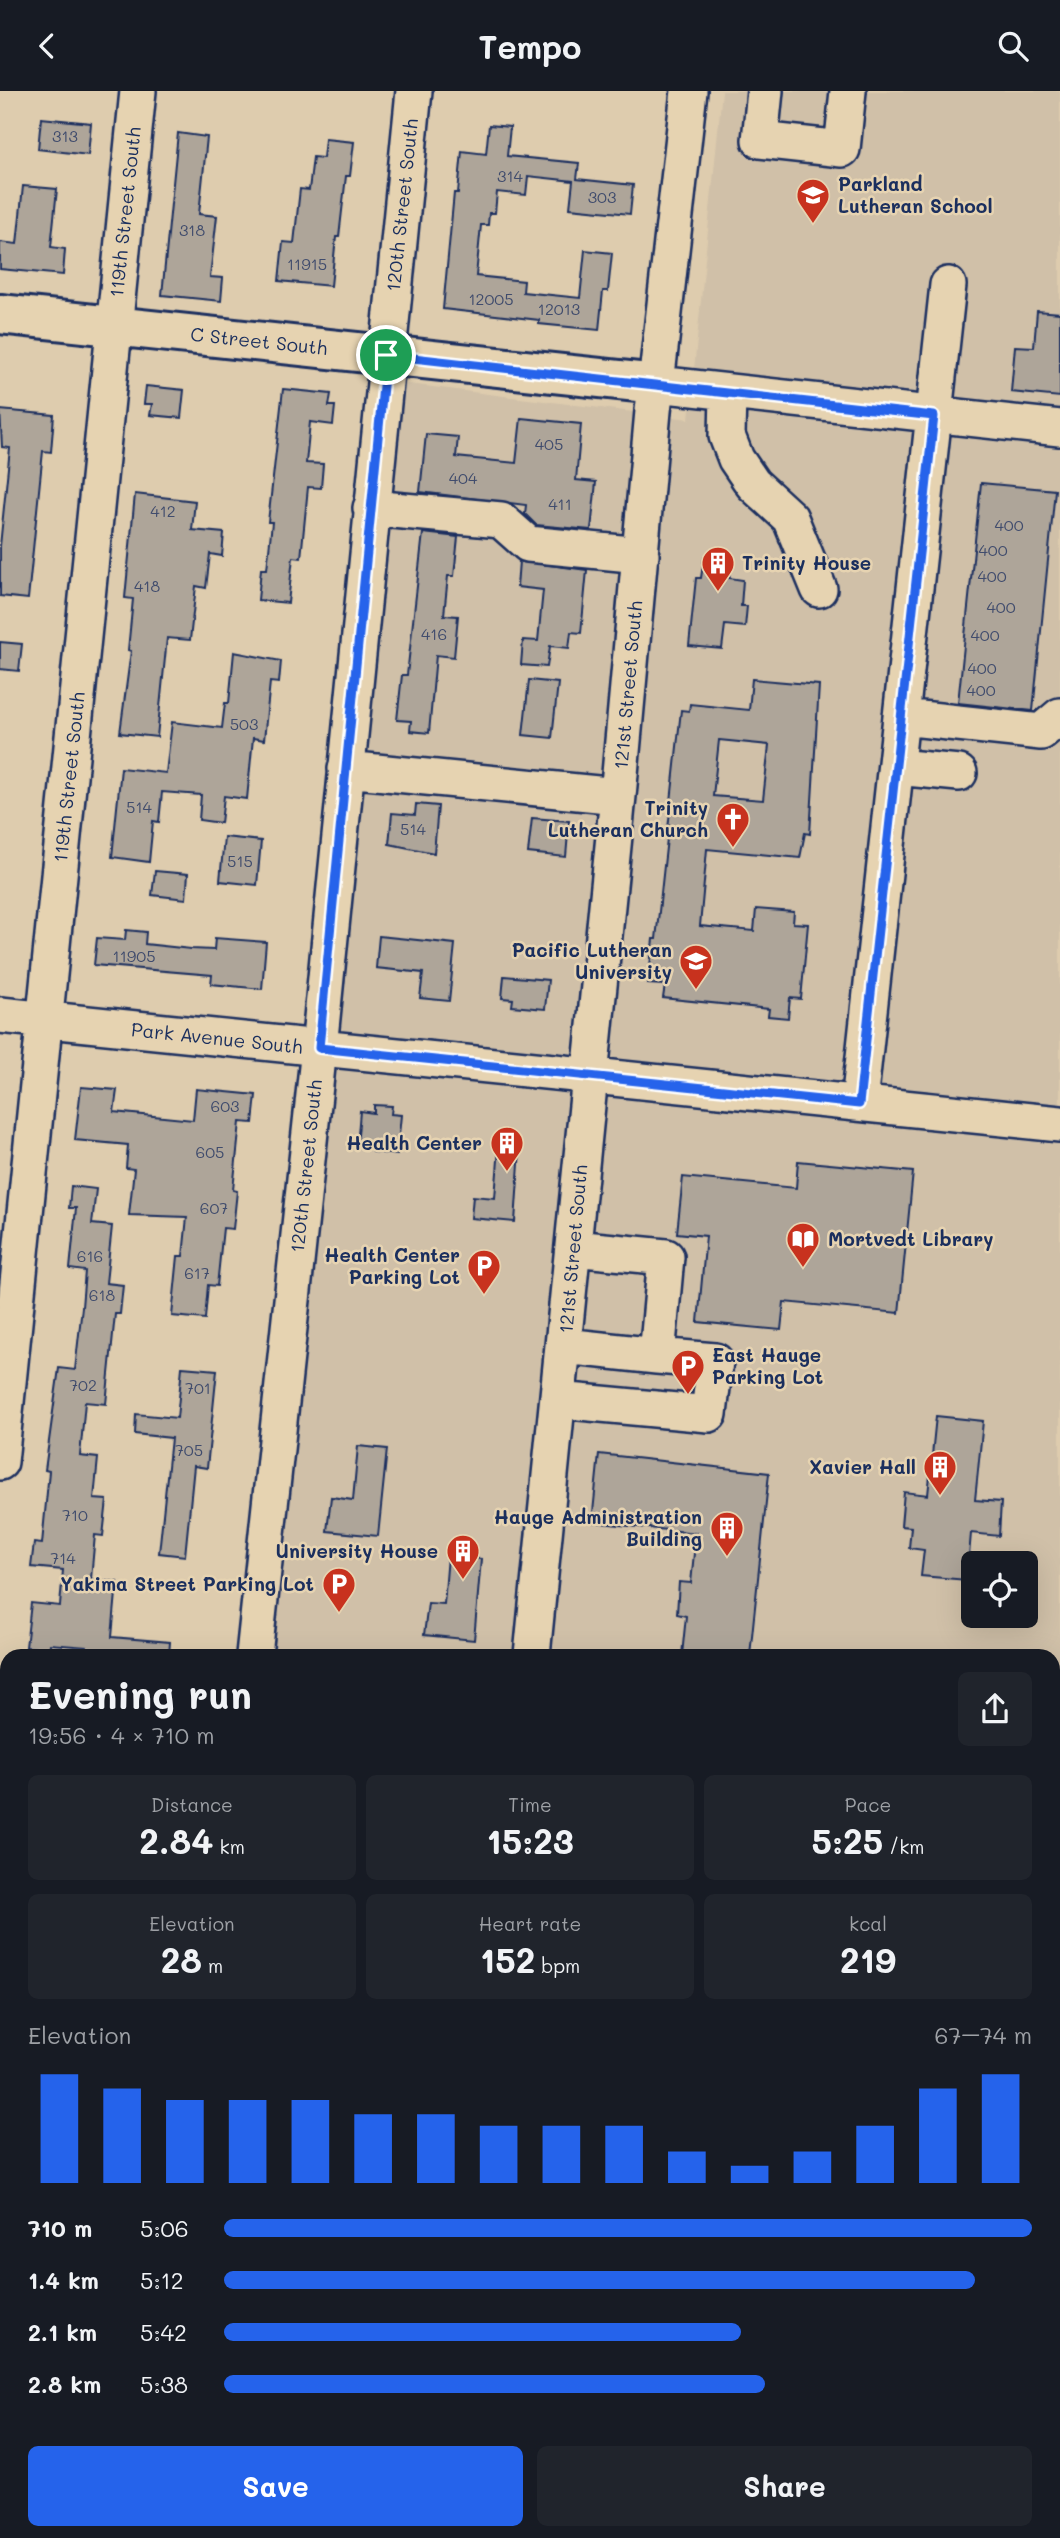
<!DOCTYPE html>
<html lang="en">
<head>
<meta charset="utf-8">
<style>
	:root { --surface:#171b24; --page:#20242c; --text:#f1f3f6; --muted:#9ea1a6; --accent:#2563eb }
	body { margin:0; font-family:Mali,sans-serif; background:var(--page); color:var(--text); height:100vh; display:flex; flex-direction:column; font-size:26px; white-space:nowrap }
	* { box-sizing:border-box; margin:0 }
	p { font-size:23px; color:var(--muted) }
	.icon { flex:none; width:38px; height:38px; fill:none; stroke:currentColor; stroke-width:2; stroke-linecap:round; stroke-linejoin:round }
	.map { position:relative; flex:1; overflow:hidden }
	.sheet { position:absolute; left:0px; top:1558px; width:1060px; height:891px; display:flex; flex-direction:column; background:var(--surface); border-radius:21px 21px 0 0; box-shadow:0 7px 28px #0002 }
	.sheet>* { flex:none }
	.tools { position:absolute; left:961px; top:1460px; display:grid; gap:14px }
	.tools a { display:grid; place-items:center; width:77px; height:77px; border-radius:10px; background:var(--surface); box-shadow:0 7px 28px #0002; font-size:35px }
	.pin { position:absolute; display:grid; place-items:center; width:60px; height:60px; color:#fff; margin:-30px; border:4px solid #fff; border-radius:50%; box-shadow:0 2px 7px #0007 }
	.round { display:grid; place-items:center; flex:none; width:74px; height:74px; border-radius:10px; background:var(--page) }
	.head { display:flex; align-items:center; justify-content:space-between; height:119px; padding:0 28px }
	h1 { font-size:38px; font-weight:800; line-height:52px }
	.metrics { display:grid; grid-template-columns:repeat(3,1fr); gap:10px; height:119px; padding:7px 28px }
	.metrics div { display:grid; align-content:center; border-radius:10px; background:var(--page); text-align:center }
	.metrics b { font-size:35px; font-weight:800 }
	.metrics small { font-size:19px; font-weight:400 }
	.metrics p { font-size:19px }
	.chart { height:196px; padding:14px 28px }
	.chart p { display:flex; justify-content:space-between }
	.chart svg { width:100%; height:126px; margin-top:7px; stroke:var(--accent); stroke-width:6 }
	.action { display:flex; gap:14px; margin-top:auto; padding:14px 28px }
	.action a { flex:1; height:80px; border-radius:10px; background:var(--accent); color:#fff; font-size:28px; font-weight:800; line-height:80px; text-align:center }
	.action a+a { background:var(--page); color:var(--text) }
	ul { padding:0 28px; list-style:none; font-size:23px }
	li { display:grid; grid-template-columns:112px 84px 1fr; align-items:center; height:52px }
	li i { height:18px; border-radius:9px; background:var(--accent) }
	header { display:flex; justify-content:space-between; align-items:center; height:91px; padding:0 28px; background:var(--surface); font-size:32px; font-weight:800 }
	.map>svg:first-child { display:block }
	.built { fill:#d0c0a8; fill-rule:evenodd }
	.building { fill:#aea599; stroke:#1b2f5e; stroke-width:2; fill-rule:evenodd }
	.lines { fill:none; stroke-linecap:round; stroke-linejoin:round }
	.minor-casing { stroke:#1b2f5e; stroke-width:40 }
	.major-casing { stroke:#1b2f5e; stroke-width:44 }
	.minor { stroke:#e6d3b1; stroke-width:35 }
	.major { stroke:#e6d3b1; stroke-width:38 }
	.route-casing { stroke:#fff; stroke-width:14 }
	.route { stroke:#2563eb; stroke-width:9 }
	.labels { text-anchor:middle; stroke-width:5; stroke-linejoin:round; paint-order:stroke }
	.number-label { font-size:16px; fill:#404c6d }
	.poi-label { font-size:19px; font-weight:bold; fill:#1b2f5e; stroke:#e6d3b1; text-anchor:end }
	.street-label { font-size:19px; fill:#1b2f5e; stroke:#e6d3b1 }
</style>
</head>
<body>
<header><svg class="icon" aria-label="back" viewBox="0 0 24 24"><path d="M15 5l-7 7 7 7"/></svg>Tempo<svg class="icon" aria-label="search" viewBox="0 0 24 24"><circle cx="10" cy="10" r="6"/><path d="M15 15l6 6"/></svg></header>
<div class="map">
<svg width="1060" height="2447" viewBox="0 0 1060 2447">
	<rect width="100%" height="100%" fill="#deccae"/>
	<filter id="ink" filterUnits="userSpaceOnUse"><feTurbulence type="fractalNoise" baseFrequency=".0143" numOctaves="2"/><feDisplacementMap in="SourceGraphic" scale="14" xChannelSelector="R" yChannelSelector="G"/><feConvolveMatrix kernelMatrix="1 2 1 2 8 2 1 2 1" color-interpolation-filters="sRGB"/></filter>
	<g filter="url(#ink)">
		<path class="built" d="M 722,0 L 1060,0 L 1060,2447 L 440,2447 L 440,2441 L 1054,2441 L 1054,1564 L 266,1564 L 393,291 L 689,328 ZM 973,1472 L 1026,1472 L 1026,1524 L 973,1524 Z"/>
		<path class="building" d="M 41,27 L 91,32 L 88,64 L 38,58 Z
			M 489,34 L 510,36 L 507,65 L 579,72 L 577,88 L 633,94 L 630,123 L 570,117 L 573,90 L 528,85 L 526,104 L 497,101 L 495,122 L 489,122 L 488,134 L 481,134 L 476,185 L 524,190 L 523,201 L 580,207 L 585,159 L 612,162 L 608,200 L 603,200 L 599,239 L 539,233 L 539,229 L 443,218 L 454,102 L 458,102 L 462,60 L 486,63 Z
			M 178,42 L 207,46 L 199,123 L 217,125 L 210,186 L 223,187 L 221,210 L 162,204 Z
			M 325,48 L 354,51 L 350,85 L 346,85 L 339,146 L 336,146 L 331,195 L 279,190 L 283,151 L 294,152 L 300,98 L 309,99 L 313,66 L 323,67 Z
			M 23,95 L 57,98 L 51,156 L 65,158 L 63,184 L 0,178 L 0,151 L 17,153 Z
			M 1037,220 L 1060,222 L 1060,306 L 1011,301 L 1015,255 L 1034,256 Z
			M 146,295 L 184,299 L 181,327 L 150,324 L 152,313 L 144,313 Z
			M 283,298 L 331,303 L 329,315 L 335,315 L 333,334 L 310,331 L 306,372 L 323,373 L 321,397 L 308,396 L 301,467 L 293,466 L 288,512 L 258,509 L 261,478 L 267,478 L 272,431 L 268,431 Z
			M 0,319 L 54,324 L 51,361 L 43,360 L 28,508 L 0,505 L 0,455 L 10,357 L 2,356 Z
			M 521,327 L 581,333 L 576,389 L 596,391 L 591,439 L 536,434 L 525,423 L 526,414 L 420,401 L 426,343 L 458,346 L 456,366 L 516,372 Z
			M 981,392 L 1055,399 L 1033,620 L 958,612 Z
			M 135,403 L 195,410 L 192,439 L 224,442 L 222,465 L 210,463 L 206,497 L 196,495 L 190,549 L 167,547 L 157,646 L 120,642 L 131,560 L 128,559 L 133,508 L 125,507 Z
			M 423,442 L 458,446 L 454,485 L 448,485 L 444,524 L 458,525 L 454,566 L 436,564 L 429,642 L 410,640 L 411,630 L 397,629 L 402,584 L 407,584 Z
			M 704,467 L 731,469 L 729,487 L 743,489 L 741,515 L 747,515 L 745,536 L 725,534 L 722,558 L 689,555 L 696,487 L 701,487 Z
			M 519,470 L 587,479 L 581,542 L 571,541 L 569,557 L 550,555 L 547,576 L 521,574 L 523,549 L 538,550 L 543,499 L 517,496 Z
			M 0,551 L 22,553 L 19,580 L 0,578 Z
			M 234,561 L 281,570 L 279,592 L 270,591 L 264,649 L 253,647 L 247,708 L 224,705 L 221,732 L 199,729 L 201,704 L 162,701 L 159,731 L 153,730 L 149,771 L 112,766 L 121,677 L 166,682 L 172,631 L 222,637 L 225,612 L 229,612 Z
			M 752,588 L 819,594 L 810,743 L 805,742 L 800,767 L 707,758 L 700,835 L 754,840 L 756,818 L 794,821 L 793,832 L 808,833 L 801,908 L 790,907 L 788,927 L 768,925 L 769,918 L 663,907 L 665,894 L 648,893 L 653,848 L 656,848 L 681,619 L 689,620 L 690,613 L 749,619 ZM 719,649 L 769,654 L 763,709 L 713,705 Z
			M 529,589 L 558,592 L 552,647 L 523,644 Z
			M 416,713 L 438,715 L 434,762 L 389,753 L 392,722 L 415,724 Z
			M 532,727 L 569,730 L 566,766 L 528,762 Z
			M 224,746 L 261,750 L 257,794 L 220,790 Z
			M 155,780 L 188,783 L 186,808 L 152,804 Z
			M 126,839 L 146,841 L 145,853 L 191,858 L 214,859 L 215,847 L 266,851 L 262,898 L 211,893 L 212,884 L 94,874 L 97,847 L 125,849 Z
			M 379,845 L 455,853 L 449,910 L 420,907 L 423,882 L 376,877 Z
			M 504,885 L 548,889 L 545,918 L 512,915 L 513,908 L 502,907 Z
			M 81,996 L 117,999 L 114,1021 L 193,1029 L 196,998 L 256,1004 L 253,1032 L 240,1031 L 233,1099 L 237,1100 L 233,1138 L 223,1137 L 217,1195 L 208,1194 L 205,1228 L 172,1225 L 178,1165 L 183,1165 L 187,1126 L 129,1124 L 134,1078 L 126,1077 L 128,1054 L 75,1049 Z
			M 374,1014 L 392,1015 L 391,1023 L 401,1024 L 397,1064 L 373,1061 L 374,1057 L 357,1056 L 360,1020 L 374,1022 Z
			M 499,1056 L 520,1058 L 515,1131 L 471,1127 L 473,1105 L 495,1107 Z
			M 798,1070 L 913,1081 L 899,1222 L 784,1211 L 781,1239 L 698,1231 L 706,1145 L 677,1142 L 683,1086 L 796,1097 Z
			M 71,1095 L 96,1098 L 92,1133 L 112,1135 L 106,1192 L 123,1194 L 120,1223 L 115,1223 L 106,1313 L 85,1311 L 80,1365 L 98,1367 L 94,1408 L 107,1409 L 103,1445 L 95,1444 L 91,1488 L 117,1491 L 112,1546 L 170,1551 L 169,1564 L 85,1564 L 86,1556 L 50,1553 L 49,1558 L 26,1556 L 31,1512 L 60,1515 L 63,1479 L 31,1476 L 34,1452 L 42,1453 L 49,1380 L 45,1379 L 59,1277 L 75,1279 L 82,1216 L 85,1180 L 70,1178 L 76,1117 L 69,1117 Z
			M 182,1276 L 217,1279 L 207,1377 L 194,1375 L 185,1465 L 159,1462 L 171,1347 L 135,1343 L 136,1323 L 177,1327 Z
			M 936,1325 L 983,1330 L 975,1409 L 1001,1411 L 999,1445 L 971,1442 L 967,1489 L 921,1485 L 924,1459 L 909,1457 L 911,1436 L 901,1435 L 904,1401 L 928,1404 Z
			M 358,1355 L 387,1358 L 378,1445 L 327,1440 L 331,1406 L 353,1409 Z
			M 599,1363 L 769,1382 L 750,1564 L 682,1564 L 686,1525 L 677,1523 L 679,1491 L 691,1492 L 696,1442 L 592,1431 Z
			M 448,1465 L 481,1468 L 474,1549 L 424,1544 L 428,1512 L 444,1513 Z"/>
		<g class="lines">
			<defs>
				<path id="minor" d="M 765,0 L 760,49 L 842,58 L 848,0
					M 657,293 L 1060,337
					M 728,302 L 727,345 L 736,368 L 753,393 L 790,427 L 819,498
					M 371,417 L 501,429 L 528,453 L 641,464
					M 902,626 L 1041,641 L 1060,625
					M 896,676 L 959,682
					M 346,678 L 618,705
					M 0,924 L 1060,1033
					M 859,1012 L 948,194
					M 564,1255 L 657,1265
					M 558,1309 L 709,1323 L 715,1270 L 657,1265 L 666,1166 L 573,1157
					M 0,1371 L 138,0
					M 254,1564 L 319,957 L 414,0
					M 532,1564 L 618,705 L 653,320 L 689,0
					M 0,1626 L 7,1627
					M 0,2326 L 7,2327
					M 693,2441 L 698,2447
					M 163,2447 L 164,2441
					M 440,2447 L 440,2441"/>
				<path id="major" d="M 0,223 L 657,293"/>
			</defs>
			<use href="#minor" class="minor-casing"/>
			<use href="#major" class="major-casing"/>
			<use href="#minor" class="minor"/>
			<use href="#major" class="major"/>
		</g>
	</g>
	<g class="lines" filter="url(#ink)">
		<defs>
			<path id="route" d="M 386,264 L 934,325 L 859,1013 L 319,957 Z"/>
		</defs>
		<use href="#route" class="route-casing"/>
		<use href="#route" class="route"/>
	</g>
	<defs>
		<symbol id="school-pin" viewBox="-11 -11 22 30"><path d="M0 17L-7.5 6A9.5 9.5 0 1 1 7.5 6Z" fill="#c8321e" stroke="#e6d3b1"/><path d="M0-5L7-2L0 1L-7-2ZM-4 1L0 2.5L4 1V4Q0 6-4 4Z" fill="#fff"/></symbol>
		<symbol id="building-pin" viewBox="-11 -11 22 30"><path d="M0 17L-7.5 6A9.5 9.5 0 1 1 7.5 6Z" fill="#c8321e" stroke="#e6d3b1"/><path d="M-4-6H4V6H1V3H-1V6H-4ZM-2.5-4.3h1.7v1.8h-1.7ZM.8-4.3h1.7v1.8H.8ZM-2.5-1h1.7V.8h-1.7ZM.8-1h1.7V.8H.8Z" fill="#fff"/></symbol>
		<symbol id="church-pin" viewBox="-11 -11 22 30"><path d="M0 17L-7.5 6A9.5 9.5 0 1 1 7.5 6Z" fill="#c8321e" stroke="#e6d3b1"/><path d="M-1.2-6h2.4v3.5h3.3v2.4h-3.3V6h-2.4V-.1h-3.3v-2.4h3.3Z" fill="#fff"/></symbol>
		<symbol id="university-pin" viewBox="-11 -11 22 30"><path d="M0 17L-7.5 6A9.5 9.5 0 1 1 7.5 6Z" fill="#c8321e" stroke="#e6d3b1"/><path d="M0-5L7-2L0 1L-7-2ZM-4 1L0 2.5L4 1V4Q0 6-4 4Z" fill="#fff"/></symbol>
		<symbol id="library-pin" viewBox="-11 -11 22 30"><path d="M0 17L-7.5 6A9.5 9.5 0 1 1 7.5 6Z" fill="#c8321e" stroke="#e6d3b1"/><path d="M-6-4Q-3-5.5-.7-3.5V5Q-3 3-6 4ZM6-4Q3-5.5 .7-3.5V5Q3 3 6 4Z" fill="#fff"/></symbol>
		<symbol id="parking-pin" viewBox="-11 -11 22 30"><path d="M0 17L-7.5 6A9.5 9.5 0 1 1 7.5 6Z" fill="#c8321e" stroke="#e6d3b1"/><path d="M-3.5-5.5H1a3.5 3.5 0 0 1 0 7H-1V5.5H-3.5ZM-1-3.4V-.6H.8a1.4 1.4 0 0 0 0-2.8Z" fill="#fff"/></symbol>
	</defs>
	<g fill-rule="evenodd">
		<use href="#school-pin" x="794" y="85" width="38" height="52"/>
		<use href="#building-pin" x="699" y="453" width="38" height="52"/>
		<use href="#church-pin" x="714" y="709" width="38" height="52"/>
		<use href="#university-pin" x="677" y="851" width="38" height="52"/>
		<use href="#building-pin" x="488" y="1033" width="38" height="52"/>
		<use href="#library-pin" x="784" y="1129" width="38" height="52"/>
		<use href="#parking-pin" x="465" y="1156" width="38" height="52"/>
		<use href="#parking-pin" x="669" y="1256" width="38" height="52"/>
		<use href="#building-pin" x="921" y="1357" width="38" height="52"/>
		<use href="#building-pin" x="708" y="1418" width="38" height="52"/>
		<use href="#building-pin" x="444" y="1441" width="38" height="52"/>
		<use href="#parking-pin" x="320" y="1474" width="38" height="52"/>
	</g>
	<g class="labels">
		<g class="number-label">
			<text x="65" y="51">313</text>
			<text x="510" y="91">314</text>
			<text x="602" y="112">303</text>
			<text x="192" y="145">318</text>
			<text x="307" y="179">11915</text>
			<text x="491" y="214">12005</text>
			<text x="559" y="224">12013</text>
			<text x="549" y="359">405</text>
			<text x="463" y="393">404</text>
			<text x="560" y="419">411</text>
			<text x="163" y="426">412</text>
			<text x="1009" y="440">400</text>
			<text x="993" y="465">400</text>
			<text x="992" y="491">400</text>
			<text x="147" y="501">418</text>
			<text x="1001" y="522">400</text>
			<text x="434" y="549">416</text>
			<text x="985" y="550">400</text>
			<text x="982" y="583">400</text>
			<text x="981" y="605">400</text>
			<text x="244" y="639">503</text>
			<text x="139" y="722">514</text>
			<text x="413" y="744">514</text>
			<text x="240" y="776">515</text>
			<text x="134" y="871">11905</text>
			<text x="225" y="1021">603</text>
			<text x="210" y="1067">605</text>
			<text x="214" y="1123">607</text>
			<text x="90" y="1171">616</text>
			<text x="197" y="1188">617</text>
			<text x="102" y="1210">618</text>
			<text x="83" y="1300">702</text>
			<text x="198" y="1303">701</text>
			<text x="189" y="1365">705</text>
			<text x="75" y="1430">710</text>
			<text x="63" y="1473">714</text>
		</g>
		<g class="poi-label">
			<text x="838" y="100" text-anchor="start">Parkland<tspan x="838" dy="22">Lutheran School</tspan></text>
			<text x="742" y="479" text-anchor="start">Trinity House</text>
			<text x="708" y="724">Trinity<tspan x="708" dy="22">Lutheran Church</tspan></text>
			<text x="672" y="866">Pacific Lutheran<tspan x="672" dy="22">University</tspan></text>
			<text x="482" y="1059">Health Center</text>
			<text x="828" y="1155" text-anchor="start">Mortvedt Library</text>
			<text x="460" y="1171">Health Center<tspan x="460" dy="22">Parking Lot</tspan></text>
			<text x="712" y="1271" text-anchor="start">East Hauge<tspan x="712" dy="22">Parking Lot</tspan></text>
			<text x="916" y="1383">Xavier Hall</text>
			<text x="702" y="1433">Hauge Administration<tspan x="702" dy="22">Building</tspan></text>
			<text x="438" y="1467">University House</text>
			<text x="314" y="1500">Yakima Street Parking Lot</text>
		</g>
		<g class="street-label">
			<text transform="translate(402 114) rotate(-84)" y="7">120th Street South</text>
			<text transform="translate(125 121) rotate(-84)" y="7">119th Street South</text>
			<text transform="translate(259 250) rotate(6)" y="7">C Street South</text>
			<text transform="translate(628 594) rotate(-85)" y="7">121st Street South</text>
			<text transform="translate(69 686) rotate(-84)" y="7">119th Street South</text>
			<text transform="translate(217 947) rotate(6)" y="7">Park Avenue South</text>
			<text transform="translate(306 1075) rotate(-84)" y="7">120th Street South</text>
			<text transform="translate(573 1158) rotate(-85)" y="7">121st Street South</text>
		</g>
	</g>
</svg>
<div class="tools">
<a><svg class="icon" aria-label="locate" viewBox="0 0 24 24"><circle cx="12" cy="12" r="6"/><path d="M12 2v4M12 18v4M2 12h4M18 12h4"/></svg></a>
</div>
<div class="pin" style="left:386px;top:264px;background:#1e9e55"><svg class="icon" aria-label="arrive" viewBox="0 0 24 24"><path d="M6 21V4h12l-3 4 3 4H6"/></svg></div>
<section class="sheet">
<div class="head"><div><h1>Evening run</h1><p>19:56 · 4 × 710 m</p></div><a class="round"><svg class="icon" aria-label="share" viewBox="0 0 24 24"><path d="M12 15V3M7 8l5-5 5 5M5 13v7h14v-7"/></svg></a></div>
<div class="metrics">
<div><p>Distance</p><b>2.84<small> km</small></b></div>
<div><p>Time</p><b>15:23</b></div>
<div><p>Pace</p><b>5:25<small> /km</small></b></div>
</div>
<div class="metrics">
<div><p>Elevation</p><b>28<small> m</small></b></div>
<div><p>Heart rate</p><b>152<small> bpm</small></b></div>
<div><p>kcal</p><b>219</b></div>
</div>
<div class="chart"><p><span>Elevation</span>67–74 m</p>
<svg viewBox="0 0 160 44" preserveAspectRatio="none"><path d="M5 44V6M15 44V11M25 44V15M35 44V15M45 44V15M55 44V20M65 44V20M75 44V24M85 44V24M95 44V24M105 44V33M115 44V38M125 44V33M135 44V24M145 44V11M155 44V6"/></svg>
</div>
<ul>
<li><b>710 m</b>5:06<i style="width:100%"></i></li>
<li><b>1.4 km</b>5:12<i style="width:93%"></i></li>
<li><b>2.1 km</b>5:42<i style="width:64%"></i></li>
<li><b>2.8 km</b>5:38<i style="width:67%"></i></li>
</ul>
<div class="action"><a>Save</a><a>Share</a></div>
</section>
</div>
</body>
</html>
